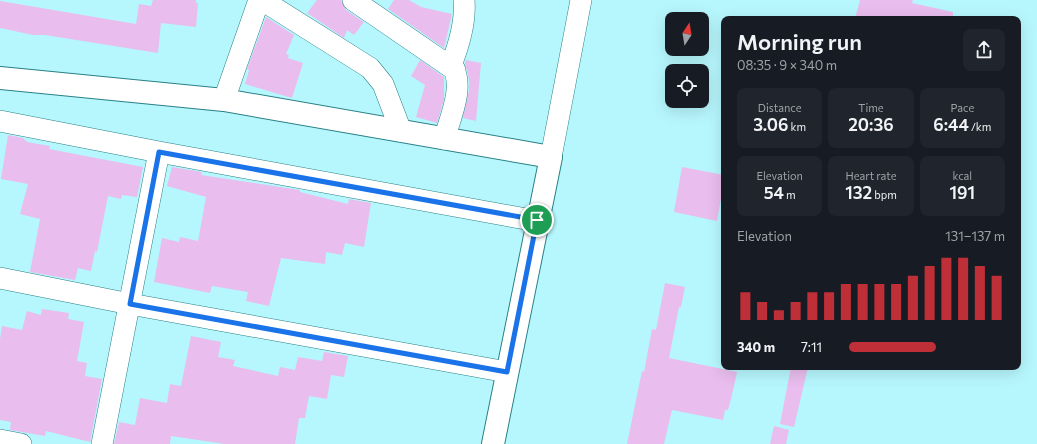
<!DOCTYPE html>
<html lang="en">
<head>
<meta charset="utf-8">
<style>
	:root { --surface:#171b24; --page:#20242c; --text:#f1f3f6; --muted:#9ea1a6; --accent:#bf2f38 }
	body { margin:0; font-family:Commissioner,sans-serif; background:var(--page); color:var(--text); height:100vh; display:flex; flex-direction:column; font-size:15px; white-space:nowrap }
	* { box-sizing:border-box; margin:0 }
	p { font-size:13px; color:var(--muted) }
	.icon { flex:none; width:22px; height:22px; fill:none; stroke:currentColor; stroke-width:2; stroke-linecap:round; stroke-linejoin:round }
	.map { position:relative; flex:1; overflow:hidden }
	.panel { position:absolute; left:721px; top:16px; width:300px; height:354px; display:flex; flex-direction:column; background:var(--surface); border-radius:8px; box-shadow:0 4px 16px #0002 }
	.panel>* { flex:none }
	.needle { width:26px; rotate:12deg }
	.fabs { position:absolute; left:665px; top:12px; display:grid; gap:8px }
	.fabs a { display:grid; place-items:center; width:44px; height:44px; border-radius:8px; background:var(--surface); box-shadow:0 4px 16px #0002; font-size:20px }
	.pin { position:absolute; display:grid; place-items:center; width:34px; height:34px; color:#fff; margin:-17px; border:2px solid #fff; border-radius:50%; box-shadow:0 1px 4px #0007 }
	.round { display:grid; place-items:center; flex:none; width:42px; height:42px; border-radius:8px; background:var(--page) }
	.headline { display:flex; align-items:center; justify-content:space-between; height:68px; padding:0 16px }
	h1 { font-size:22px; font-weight:600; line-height:30px }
	.metrics { display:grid; grid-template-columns:repeat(3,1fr); gap:6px; height:68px; padding:4px 16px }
	.metrics div { display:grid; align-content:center; border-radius:8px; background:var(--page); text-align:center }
	.metrics b { font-size:17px; font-weight:600 }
	.metrics small { font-size:11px; font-weight:400 }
	.metrics p { font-size:11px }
	.chart { height:112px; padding:8px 16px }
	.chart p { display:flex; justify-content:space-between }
	.chart svg { width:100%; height:72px; margin-top:4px; stroke:var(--accent); stroke-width:6 }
	ul { padding:0 16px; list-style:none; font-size:13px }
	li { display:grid; grid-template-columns:64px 48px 1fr; align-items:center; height:30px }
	li i { height:10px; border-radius:5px; background:var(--accent) }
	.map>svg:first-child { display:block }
	.building { fill:#e9bdee }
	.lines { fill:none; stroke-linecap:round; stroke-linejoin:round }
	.street-casing { stroke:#288087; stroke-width:22 }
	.secondary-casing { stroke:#288087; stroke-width:24 }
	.street { stroke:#fff; stroke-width:21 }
	.secondary { stroke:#fff; stroke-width:22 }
	.route-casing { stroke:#fff; stroke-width:8 }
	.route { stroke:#1a73e8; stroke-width:5 }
</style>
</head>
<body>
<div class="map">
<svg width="1037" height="444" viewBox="0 0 1037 444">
	<rect width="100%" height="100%" fill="#b6f7fd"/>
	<path class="building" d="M 153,0 L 196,0 L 196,3 L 198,3 L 196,27 L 161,23 L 158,53 L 45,35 L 33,35 L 0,28 L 0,1 L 136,24 L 139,4 L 151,6 Z
		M 317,0 L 341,0 L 346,10 L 364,22 L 354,35 L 347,30 L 344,38 L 307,13 Z
		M 394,0 L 409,0 L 421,7 L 452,14 L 444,48 L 388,9 Z
		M 860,0 L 913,0 L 912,3 L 953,12 L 953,19 L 855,19 Z
		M 266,17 L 294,35 L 286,54 L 289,55 L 288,58 L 303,63 L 292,98 L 245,84 L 249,70 L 247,69 Z
		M 420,60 L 444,77 L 444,99 L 437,123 L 416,117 L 425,85 L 411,76 Z
		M 466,60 L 481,63 L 476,121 L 463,118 L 469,91 L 469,79 L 465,63 Z
		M 8,135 L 23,138 L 27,142 L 50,146 L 49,149 L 143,167 L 137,197 L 122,195 L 121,199 L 108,196 L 97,252 L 95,251 L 91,271 L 78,268 L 75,280 L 30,272 L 40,219 L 20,214 L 28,184 L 1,179 Z
		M 172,167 L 202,172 L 201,175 L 300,190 L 300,192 L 348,204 L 349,199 L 371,203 L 364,247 L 345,243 L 342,255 L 326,252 L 325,264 L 281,258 L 269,306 L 246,301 L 248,292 L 212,286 L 210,293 L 154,282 L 162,238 L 179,242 L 180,237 L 198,241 L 206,197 L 167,186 Z
		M 682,167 L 724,175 L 724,194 L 722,193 L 717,221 L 674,212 Z
		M 665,283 L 685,287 L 681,307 L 679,307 L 669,358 L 737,372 L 732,395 L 728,410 L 725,410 L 723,420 L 672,410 L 664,444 L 627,444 L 642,371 L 644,372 L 652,329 L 656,330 Z
		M 42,309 L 69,313 L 68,319 L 84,322 L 77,361 L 87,363 L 85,376 L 102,379 L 90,442 L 46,431 L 45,436 L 10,430 L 11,422 L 0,420 L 0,339 L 2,326 L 22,330 L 27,311 L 41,315 Z
		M 191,336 L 221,342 L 218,357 L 235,360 L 233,366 L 278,376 L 280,367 L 295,370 L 298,357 L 322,361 L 324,352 L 348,356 L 344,377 L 331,375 L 327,399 L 309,396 L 305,418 L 299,418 L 295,444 L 225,444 L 171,436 L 170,444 L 114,444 L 119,422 L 135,425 L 140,398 L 167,403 L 170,384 L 181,386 Z
		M 791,367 L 808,367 L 794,427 L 780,424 Z
		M 774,426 L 789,430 L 786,444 L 770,444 Z"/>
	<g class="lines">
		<defs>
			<path id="street" d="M 262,0 L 370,68 L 383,84 L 401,131
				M 353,0 L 455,70
				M 224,100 L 259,0
				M 0,121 L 159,152 L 537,221
				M 444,139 C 450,119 466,83 451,65 C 459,45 466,22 464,0
				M 551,157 L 581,0
				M 0,278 L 130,304 L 507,372
				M 0,440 L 21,444
				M 102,444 L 159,152"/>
			<path id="secondary" d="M 0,78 L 224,100 L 551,157 L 493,444"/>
		</defs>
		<use href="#street" class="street-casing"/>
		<use href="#secondary" class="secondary-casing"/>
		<use href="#street" class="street"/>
		<use href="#secondary" class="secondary"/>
	</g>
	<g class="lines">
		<defs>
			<path id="route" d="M 159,152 L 537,220 L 507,372 L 130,304 Z"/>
		</defs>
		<use href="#route" class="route-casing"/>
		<use href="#route" class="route"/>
	</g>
</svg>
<div class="fabs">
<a><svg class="needle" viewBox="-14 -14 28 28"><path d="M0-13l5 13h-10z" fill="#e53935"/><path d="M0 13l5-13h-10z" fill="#9ea1a6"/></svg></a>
<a><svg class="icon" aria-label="locate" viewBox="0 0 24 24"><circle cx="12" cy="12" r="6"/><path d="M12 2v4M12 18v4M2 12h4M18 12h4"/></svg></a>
</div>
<div class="pin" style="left:537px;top:220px;background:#1e9e55"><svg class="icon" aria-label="arrive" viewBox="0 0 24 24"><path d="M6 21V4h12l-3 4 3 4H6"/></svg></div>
<section class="panel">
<div class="headline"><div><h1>Morning run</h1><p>08:35 · 9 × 340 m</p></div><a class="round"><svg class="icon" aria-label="share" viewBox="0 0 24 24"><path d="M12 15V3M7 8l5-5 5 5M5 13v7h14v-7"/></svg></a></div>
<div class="metrics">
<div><p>Distance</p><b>3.06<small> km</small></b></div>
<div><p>Time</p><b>20:36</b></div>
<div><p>Pace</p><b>6:44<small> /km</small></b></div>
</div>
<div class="metrics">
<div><p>Elevation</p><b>54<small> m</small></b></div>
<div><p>Heart rate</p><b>132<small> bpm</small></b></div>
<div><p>kcal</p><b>191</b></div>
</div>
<div class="chart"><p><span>Elevation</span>131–137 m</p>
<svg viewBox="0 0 160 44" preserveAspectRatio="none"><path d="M5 44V27M15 44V33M25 44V38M35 44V33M45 44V27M55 44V27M65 44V22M75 44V22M85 44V22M95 44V22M105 44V17M115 44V11M125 44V6M135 44V6M145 44V11M155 44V17"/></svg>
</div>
<ul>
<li><b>340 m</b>7:11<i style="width:56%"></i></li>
</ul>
</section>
</div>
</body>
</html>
